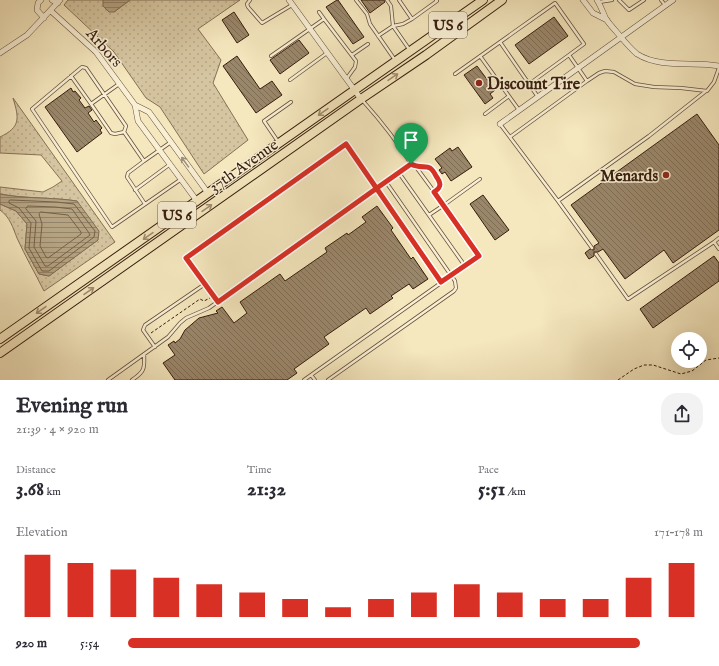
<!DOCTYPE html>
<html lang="en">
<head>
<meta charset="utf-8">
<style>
	:root { --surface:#fff; --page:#f2f2f3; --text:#2b2b33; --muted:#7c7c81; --accent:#d93025 }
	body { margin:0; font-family:"IM FELL English",serif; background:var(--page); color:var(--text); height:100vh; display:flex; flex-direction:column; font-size:15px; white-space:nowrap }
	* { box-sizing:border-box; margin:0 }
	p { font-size:13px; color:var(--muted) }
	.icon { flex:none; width:22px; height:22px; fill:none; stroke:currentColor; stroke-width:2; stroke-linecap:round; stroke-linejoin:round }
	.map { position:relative; height:380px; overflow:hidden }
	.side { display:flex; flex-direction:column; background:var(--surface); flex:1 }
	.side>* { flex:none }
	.buttons { position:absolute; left:671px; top:332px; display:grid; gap:8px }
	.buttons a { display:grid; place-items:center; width:36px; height:36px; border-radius:50%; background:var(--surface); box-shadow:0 4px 16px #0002; font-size:20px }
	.pin { position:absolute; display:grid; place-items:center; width:34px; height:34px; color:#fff; margin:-41px -17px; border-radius:50% 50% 50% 0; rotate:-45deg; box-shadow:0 0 4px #0007 }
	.pin .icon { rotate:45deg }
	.round { display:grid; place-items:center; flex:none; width:42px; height:42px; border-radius:16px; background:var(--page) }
	.overview { display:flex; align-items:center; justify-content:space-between; height:68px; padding:0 16px }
	h1 { font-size:22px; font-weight:700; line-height:30px }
	.figures { display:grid; grid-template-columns:repeat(3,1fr); gap:6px; height:68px; padding:4px 16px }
	.figures div { display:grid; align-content:center }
	.figures b { font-size:20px; font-weight:700 }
	.figures small { font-size:11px; font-weight:400 }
	.figures p { font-size:11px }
	.chart { height:112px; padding:8px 16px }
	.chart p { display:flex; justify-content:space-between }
	.chart svg { width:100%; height:72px; margin-top:4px; stroke:var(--accent); stroke-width:6 }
	ul { padding:0 16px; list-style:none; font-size:13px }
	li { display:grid; grid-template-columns:64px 48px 1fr; align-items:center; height:30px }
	li i { height:10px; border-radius:5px; background:var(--accent) }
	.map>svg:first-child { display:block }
	.grass { fill:url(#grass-dots); stroke:#867156 }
	.water { fill:url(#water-rules); stroke:#826d52 }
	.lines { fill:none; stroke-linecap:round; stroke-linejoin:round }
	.shore { stroke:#766046; stroke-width:1 }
	.building { fill:url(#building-back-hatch); stroke:#371d0c }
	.service-casing { stroke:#665038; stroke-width:4 }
	.minor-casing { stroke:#665038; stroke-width:6 }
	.primary-casing { stroke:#371d0c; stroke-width:10 }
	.path { stroke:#371d0c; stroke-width:1; stroke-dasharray:3 2; stroke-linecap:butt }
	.service { stroke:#f8efd5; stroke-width:2.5 }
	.minor { stroke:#f8efd5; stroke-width:5 }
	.primary { stroke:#f5e7be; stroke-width:8 }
	.oneway { stroke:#a08c6e }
	.oneway2 { stroke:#a1907b }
	.route-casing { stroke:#fff; stroke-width:8 }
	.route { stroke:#d93025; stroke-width:5 }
	.poi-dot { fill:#8f2418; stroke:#f8efd5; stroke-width:1.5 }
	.labels { text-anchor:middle; stroke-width:3; stroke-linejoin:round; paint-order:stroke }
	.shield { fill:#f8efd5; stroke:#715c48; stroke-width:1 }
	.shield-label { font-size:15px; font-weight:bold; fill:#371d0c }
	.street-label { font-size:16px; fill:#371d0c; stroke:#f8efd5 }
	.poi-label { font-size:16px; font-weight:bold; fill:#371d0c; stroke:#f8efd5; text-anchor:start }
</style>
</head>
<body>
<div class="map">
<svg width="719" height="380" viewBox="0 0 719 380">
	<defs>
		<pattern id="grass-dots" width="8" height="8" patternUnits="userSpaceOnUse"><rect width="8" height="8" fill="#d5c5a0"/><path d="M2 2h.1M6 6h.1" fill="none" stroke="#b7a989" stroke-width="1.8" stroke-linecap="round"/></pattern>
		<pattern id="water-rules" width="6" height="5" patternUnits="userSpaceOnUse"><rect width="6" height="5" fill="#b4a281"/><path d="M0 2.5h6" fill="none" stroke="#938368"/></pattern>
		<pattern id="building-back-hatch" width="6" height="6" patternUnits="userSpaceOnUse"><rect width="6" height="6" fill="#9a8669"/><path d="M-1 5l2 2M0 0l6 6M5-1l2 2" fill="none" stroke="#7e6d55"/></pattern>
	</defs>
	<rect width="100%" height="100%" fill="#f5e7be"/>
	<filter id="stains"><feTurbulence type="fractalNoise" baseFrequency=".005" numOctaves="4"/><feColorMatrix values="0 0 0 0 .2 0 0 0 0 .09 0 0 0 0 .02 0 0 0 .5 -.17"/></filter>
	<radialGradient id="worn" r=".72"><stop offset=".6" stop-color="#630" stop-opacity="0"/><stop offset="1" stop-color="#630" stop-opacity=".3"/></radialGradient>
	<path class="grass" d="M 68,0 L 103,0 L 114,12 L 130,0 L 240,0 L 198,29 L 221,60 L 213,83 L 248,140 L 204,174 L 160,107 L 146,98 L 114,52 L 64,5 Z
		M 13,98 L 115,242 L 44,291 C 35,273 25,256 17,238 C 13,228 10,217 0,210 L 0,204 L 16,211 L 27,224 L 25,249 L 39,274 L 49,276 L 98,240 L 77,201 C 51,197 25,199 0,194 L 0,187 L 43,192 L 53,187 L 62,181 L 41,155 L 0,153 L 0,137 C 21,127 19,118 13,98 Z"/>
	<path class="water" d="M 103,0 L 130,0 L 114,12 L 109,12 L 103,6 Z
		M 0,194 C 25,199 51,197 77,201 L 99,231 L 98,240 L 49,276 L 39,274 L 25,249 L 27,224 L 16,211 L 0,204 Z"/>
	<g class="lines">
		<path class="shore" d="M 11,200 L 56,202 L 74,204 L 95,231 L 94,237 L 49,271 L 42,271 L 29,248 L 31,223 L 19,208 L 9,203 L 9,201 Z
			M 28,206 L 55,207 L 72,209 L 89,233 L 90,235 L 48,266 L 45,266 L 34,247 L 36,221 L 26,209 Z
			M 41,212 L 68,215 L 81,232 L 81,234 L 48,258 L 46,257 L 40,246 L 42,224 L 39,214 Z"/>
	</g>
	<path class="building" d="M 337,0 L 338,0 L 364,37 L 353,44 L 326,7 Z
		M 361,0 L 384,0 L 385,2 L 370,13 Z
		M 234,12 L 249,35 L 237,43 L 222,20 Z
		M 554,17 L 568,36 L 529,64 L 515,45 Z
		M 299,40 L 309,53 L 280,74 L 270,60 Z
		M 237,56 L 260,89 L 272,81 L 282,95 L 256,113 L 223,66 Z
		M 477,66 L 495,90 L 490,94 L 493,98 L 485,104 L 464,75 Z
		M 71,88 L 73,92 L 75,91 L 81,98 L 79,100 L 85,108 L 89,106 L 92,110 L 88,113 L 94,122 L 96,120 L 102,128 L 100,130 L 102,133 L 77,152 L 45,107 Z
		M 697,114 L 719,145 L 719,230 L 673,263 L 664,250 L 625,279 L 603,249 L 598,252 L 594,252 L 594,256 L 589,259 L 585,253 L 590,249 L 594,250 L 594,246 L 599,243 L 571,205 Z
		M 458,147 L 472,167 L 451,181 L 445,172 L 442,174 L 439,170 L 442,168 L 435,159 L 450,148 L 452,151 Z
		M 483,195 L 509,230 L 495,240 L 470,204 Z
		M 377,206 L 393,228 L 391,230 L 411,259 L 413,257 L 428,279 L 413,289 L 409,284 L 391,296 L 393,298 L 370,314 L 366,308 L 324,337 L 329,344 L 294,369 L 297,373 L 287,380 L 175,380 L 163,363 L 175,355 L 168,345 L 174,341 L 175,343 L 180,339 L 185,330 L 199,318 L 218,313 L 216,311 L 222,307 L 234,323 L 247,313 L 240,302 L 280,274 L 285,281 L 327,252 L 325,248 L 347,233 L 348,235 L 366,222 L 362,217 Z
		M 714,256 L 719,263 L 719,281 L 653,328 L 640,309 Z"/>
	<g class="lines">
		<defs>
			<path id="service" d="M 250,0 L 247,4 L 248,7 L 262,23 L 292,5
				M 356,0 L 367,14 L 370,24 L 395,60
				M 387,0 L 391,6 L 393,26 L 409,49
				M 399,0 L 412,19 L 437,1 L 436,0
				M 619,0 L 629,10 L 644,0
				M 661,0 L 665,5
				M 599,2 L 612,0
				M 319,12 L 324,19
				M 378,36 L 393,26 L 403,24 L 412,19
				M 500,42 L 538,97
				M 352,55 L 368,44
				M 271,56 L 324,19 L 356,61 L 355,67 L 347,78
				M 480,56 L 519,110
				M 455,74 L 555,3 L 584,44 L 569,55 L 587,81 L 599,73 L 605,71 L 614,72 L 635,84 L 654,87 L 681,88 L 707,91 L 714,82 L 719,68
				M 71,76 L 91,104
				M 290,80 L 327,53
				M 119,84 L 91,104 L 111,133 L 115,134 L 124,132
				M 529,84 L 569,55
				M 485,114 L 509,96
				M 500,124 L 558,201 L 649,136 L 706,91
				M 510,137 L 587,81
				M 171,142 L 144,161 L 124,132 L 126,126 L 86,68 L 82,67 L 32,109 L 112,227 L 180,180
				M 279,143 L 264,121 L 291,102
				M 144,161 L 128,173 L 127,177 L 145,204
				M 411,164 L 416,167 L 444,205 L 480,179
				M 416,167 C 420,167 426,166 430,168 C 433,169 434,173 436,176 C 441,183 442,187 434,192
				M 399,173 L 465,266
				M 135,190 L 169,165
				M 558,201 L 592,248
				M 714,242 L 719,238
				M 596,254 L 628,299 L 714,242 L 719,249
				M 218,302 L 186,258 L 346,144 L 441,282
				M 155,347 L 143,330 L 145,325 L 205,284
				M 311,375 L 315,380
				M 108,380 L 168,337 L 180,323 L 186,318 L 209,308 L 411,164 C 397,141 381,121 363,101
				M 132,380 C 144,372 145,369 144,354
				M 304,380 L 479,256 L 444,205 L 429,215
				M 328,380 L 454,291 L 456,288 L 455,281 L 386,182"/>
			<path id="minor" d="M 41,0 L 38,3 L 37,10 L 44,18
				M 52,0 L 58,3
				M 289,0 L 361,99
				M 583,0 L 593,13 L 607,20
				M 597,0 C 601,6 603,13 606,19 C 610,25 616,31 620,36 C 625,42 631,49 637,54 C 661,69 693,61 719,66
				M 51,11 L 96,52 L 135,105 L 138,121 L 197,201
				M 0,53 L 27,35 L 60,0
				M 135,105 L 149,112 L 208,193
				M 500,124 L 673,0"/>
			<path id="primary" d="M 0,339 L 483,0
				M 0,353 L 361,99 L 426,55 L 502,0"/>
		</defs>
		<use href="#service" class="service-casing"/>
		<use href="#minor" class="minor-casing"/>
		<use href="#primary" class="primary-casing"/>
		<path class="path" d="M 151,333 L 200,299 L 204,301 L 210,298
			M 618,380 L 634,369 L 644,365 L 653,365 L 681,374 L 692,371 L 706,360 L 719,358"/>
		<use href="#service" class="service"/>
		<use href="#minor" class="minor"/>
		<use href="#primary" class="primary"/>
	</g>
	<defs><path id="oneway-shaft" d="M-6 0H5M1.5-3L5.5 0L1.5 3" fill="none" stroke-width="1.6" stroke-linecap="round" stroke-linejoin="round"/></defs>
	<g class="oneway">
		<use href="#oneway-shaft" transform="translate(393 77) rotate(-34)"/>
		<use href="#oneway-shaft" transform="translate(323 112) rotate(145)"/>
		<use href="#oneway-shaft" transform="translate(207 208) rotate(-35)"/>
		<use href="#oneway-shaft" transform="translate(148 236) rotate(145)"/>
		<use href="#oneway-shaft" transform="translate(89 291) rotate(-35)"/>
		<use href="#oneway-shaft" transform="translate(41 310) rotate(145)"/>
	</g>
	<use class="oneway2" href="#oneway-shaft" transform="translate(185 162) rotate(-126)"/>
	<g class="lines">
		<defs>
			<path id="route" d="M 411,164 L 377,188 L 218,302 L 186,258 L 346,144 L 441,282 L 479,256 L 434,192 C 442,187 441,183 436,176 C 435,174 433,170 430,168 C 426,166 418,168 411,164"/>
		</defs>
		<use href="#route" class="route-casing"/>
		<use href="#route" class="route"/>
	</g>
	<g class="poi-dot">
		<circle cx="479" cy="83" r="4"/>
		<circle cx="666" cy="175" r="4"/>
	</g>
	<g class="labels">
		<g class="shield">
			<rect x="429" y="12" width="38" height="26" rx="3"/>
			<rect x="158" y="202" width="38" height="26" rx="3"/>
		</g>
		<g class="shield-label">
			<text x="448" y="30">US 6</text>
			<text x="177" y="220">US 6</text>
		</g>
		<g class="street-label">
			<text transform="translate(105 47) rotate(49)" y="6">Arbors</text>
			<text transform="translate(243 165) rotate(-35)" y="6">37th Avenue</text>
		</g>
		<g class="poi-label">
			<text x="487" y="89">Discount Tire</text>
			<text x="658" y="181" text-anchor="end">Menards</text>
		</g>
	</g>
	<rect width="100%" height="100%" filter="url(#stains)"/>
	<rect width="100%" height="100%" fill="url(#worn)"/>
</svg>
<div class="buttons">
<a><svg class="icon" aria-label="locate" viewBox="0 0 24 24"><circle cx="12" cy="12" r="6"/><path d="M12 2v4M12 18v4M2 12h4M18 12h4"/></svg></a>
</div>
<div class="pin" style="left:411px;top:164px;background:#1e9e55"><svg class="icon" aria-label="arrive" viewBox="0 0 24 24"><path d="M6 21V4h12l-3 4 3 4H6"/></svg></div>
</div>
<section class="side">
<div class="overview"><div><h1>Evening run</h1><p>21:39 · 4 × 920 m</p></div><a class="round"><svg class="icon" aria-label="share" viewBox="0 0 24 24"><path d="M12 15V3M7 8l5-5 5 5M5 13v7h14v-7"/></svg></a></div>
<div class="figures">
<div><p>Distance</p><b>3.68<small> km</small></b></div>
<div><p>Time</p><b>21:32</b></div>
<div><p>Pace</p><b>5:51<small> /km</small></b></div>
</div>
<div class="chart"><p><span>Elevation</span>171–178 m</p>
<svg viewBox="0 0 160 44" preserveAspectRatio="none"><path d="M5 44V6M15 44V11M25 44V15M35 44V20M45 44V24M55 44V29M65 44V33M75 44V38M85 44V33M95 44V29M105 44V24M115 44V29M125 44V33M135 44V33M145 44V20M155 44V11"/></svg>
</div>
<ul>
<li><b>920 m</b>5:54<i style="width:89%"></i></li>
</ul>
</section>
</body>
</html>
